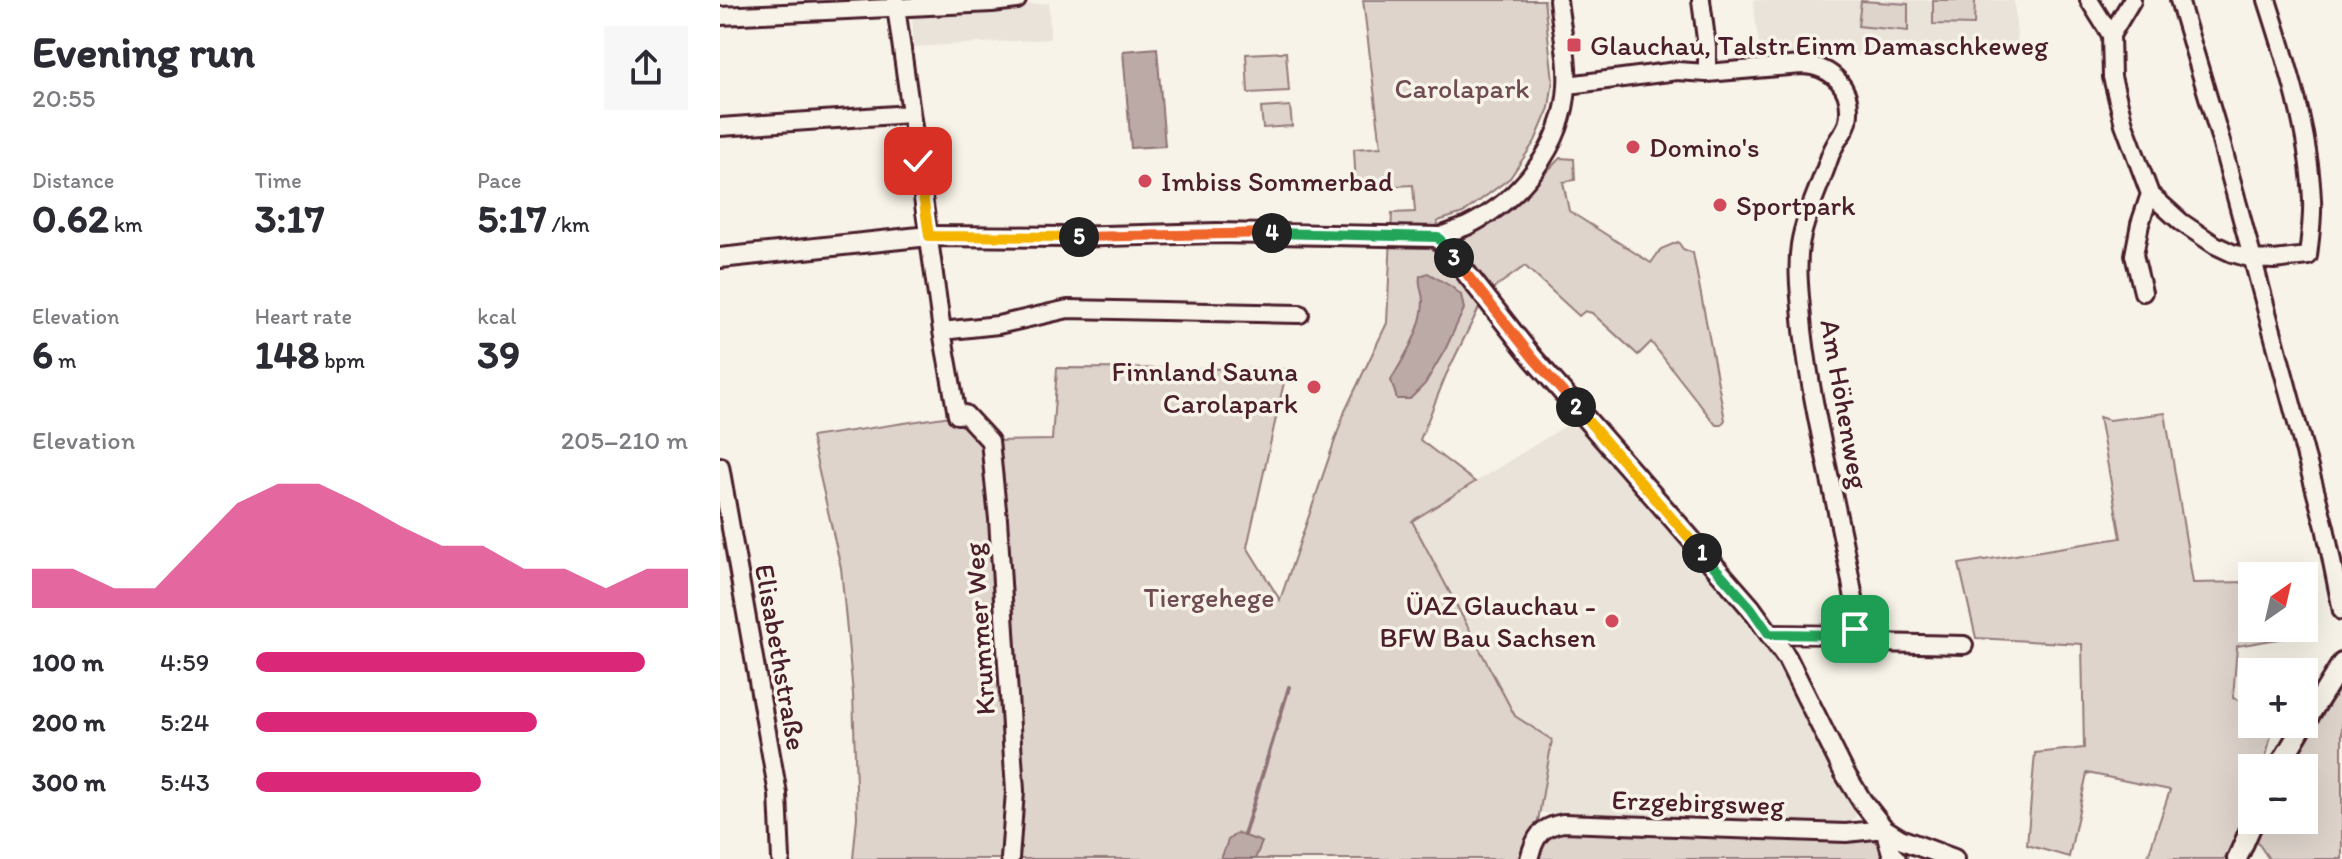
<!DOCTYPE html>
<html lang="en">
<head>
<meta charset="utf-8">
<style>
	:root { --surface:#fff; --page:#f7f7f7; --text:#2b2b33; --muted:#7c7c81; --accent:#db2777 }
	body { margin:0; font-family:Itim,sans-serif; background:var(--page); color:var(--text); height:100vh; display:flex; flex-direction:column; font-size:30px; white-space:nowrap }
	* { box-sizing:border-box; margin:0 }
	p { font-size:26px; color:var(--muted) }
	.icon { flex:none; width:44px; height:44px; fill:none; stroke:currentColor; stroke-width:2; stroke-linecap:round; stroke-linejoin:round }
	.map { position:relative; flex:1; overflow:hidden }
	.drawer { display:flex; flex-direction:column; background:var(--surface); width:720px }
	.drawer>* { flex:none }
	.needle { width:52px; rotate:34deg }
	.controls { position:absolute; left:1518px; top:562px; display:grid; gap:16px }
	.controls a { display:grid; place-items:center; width:80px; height:80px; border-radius:0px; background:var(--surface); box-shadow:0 8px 32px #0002; font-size:40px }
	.pin { position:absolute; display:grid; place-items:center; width:68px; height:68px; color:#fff; margin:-34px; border-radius:16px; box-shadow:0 4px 12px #0006 }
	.km { position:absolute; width:40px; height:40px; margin:-20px; border-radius:50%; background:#222; color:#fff; font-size:22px; line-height:40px; text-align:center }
	.round { display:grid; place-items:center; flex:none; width:84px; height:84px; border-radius:0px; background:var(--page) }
	.headline { display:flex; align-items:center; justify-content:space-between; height:136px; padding:0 32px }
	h1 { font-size:44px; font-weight:700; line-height:60px }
	.stats { display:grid; grid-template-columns:repeat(3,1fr); gap:12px; height:136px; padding:8px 32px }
	.stats div { display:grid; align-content:center }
	.stats b { font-size:40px; font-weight:700 }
	.stats small { font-size:22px; font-weight:400 }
	.stats p { font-size:22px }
	.chart { height:224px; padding:16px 32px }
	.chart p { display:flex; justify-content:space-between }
	.chart svg { width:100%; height:144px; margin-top:8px; fill:var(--accent); opacity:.7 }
	ul { padding:0 32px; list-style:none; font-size:26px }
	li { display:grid; grid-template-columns:128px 96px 1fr; align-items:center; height:60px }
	li i { height:20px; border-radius:10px; background:var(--accent) }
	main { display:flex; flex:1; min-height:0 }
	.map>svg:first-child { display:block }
	.built { fill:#eae3da }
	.green { fill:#ded4cc; stroke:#947a7c; stroke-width:2 }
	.water { fill:#bcaaa7; stroke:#8e7275; stroke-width:2 }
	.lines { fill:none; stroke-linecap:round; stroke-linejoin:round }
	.stream { stroke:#8e7275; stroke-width:4 }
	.minor-casing { stroke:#4a1f2b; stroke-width:22 }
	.tertiary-casing { stroke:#4a1f2b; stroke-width:24 }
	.minor { stroke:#f7f3e8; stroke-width:16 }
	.tertiary { stroke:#f7f3e8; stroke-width:18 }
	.split-1-casing { stroke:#fff; stroke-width:16 }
	.split-2-casing { stroke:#fff; stroke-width:16 }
	.split-3-casing { stroke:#fff; stroke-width:16 }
	.split-4-casing { stroke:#fff; stroke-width:16 }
	.split-5-casing { stroke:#fff; stroke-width:16 }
	.split-6-casing { stroke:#fff; stroke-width:16 }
	.split-1 { stroke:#22a559; stroke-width:10 }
	.split-2 { stroke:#f5b400; stroke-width:10 }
	.split-3 { stroke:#f0652b; stroke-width:10 }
	.split-4 { stroke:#22a559; stroke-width:10 }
	.split-5 { stroke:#f0652b; stroke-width:10 }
	.split-6 { stroke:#f5b400; stroke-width:10 }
	.poi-dot { fill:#d1495b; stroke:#f7f3e8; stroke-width:3 }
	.labels { text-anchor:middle; stroke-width:7; stroke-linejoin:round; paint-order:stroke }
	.poi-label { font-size:28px; fill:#4a1f2b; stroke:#f7f3e8; text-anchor:start }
	.park-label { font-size:28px; fill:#6f4c53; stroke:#f7f3e8 }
	.street-label { font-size:28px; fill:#4a1f2b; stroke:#f7f3e8 }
</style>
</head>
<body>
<main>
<section class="drawer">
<div class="headline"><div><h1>Evening run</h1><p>20:55</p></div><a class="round"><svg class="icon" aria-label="share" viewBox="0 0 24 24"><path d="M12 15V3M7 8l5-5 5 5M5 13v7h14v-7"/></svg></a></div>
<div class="stats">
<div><p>Distance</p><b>0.62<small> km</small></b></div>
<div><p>Time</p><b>3:17</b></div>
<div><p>Pace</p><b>5:17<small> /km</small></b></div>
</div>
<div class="stats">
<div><p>Elevation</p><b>6<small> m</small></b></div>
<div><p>Heart rate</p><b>148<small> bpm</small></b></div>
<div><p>kcal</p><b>39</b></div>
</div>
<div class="chart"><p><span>Elevation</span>205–210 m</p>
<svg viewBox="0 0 160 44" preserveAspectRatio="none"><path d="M0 44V32L10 32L20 38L30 38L40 25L50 12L60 6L70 6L80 12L90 19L100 25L110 25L120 32L130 32L140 38L150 32L160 32V44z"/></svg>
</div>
<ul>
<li><b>100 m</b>4:59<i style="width:90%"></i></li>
<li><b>200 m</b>5:24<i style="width:65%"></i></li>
<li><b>300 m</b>5:43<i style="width:52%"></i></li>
</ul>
</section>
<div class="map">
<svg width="1622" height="859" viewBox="0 0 1622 859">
	<rect width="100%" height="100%" fill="#f7f3e8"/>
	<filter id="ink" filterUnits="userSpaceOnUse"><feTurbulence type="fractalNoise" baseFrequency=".0125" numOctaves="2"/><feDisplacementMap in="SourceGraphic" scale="16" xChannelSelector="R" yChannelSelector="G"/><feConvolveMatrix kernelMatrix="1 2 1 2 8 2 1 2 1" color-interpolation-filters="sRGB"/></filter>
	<g filter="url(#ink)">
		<path class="built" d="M 1033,0 L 1294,0 L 1298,47 L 1041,62 Z
			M 329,3 L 330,39 L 194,47 L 192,16 L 280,12 L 296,6 Z
			M 863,415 L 1031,608 L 1142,801 L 1130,828 L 867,821 L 820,812 L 832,740 L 795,716 L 692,521 Z"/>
		<path class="green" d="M 643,0 L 824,0 L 833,80 L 829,108 L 815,141 L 790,178 L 743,213 L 718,221 L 713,250 L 722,254 L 761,304 L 726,375 L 700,440 L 755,482 L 692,521 L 795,716 L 832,740 L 815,839 L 828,826 L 1005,829 L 1022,839 L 1151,837 L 1173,859 L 133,859 L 137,817 L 133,694 L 121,568 L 91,437 L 237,415 L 270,441 L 332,440 L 337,368 L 567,369 L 527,547 L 560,600 L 625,411 L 667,323 L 672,213 L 695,212 L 693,185 L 636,188 L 634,149 L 661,147 Z
			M 1213,0 L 1255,0 L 1254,25 L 1213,24 Z
			M 1141,1 L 1188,4 L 1188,31 L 1138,26 Z
			M 566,52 L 569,91 L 528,93 L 526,54 Z
			M 570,106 L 572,126 L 543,128 L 541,108 Z
			M 840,158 L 854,159 L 855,180 L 843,182 L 849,211 L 931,263 L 941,249 L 958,242 L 963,249 L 973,253 L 1005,420 L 1001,425 L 996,425 L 931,342 L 918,355 L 872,313 L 865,311 L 859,316 L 805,266 L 768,292 L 739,242 L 774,221 L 799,200 Z
			M 1445,413 L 1473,583 L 1530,582 L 1532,628 L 1569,628 L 1570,637 L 1517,646 L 1513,698 L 1532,705 L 1532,724 L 1554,724 L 1543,768 L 1532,768 L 1532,801 L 1524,823 L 1504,859 L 1427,859 L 1450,790 L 1367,773 L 1349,857 L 1307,845 L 1315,753 L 1364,748 L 1362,644 L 1256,638 L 1239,564 L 1401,538 L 1379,417 L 1389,420 Z
			M 1622,685 L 1622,859 L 1549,859 L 1534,837 L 1543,820 L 1584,820 L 1584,768 L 1568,768 Z"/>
		<path class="water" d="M 437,48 L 445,146 L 411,148 L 403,51 Z
			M 708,273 L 732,287 L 741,295 L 744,309 L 726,348 L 705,384 L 690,399 L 677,399 L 671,380 C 684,357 703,329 703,301 C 703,292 698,286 700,276 Z
			M 517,833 L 542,842 L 535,859 L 501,859 L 508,840 Z"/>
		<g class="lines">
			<path class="stream" d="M 524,835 L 569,687"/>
			<defs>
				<path id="minor" d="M 175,0 L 222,331 L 237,415 L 245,414 L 270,441 L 278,519 L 295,791 L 290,859
					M 981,0 L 987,47 L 987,73
					M 1369,0 L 1391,35 L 1392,77 L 1404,124 L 1430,194 L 1461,222 L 1495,245 L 1512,253 L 1533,259 L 1554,260 L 1588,256 C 1590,238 1593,218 1592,200 C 1589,131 1568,65 1547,0
					M 1459,0 L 1499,134 L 1605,527 L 1622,611
					M 0,16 L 272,3 L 297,0
					M 1391,35 L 1412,0
					M 848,85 L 957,71 L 987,73 L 1082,65 C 1113,66 1134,89 1128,121 C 1126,131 1118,138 1114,147 C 1110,154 1108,163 1105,170 C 1096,195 1084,219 1080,245 C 1076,273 1081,303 1083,330 C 1094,427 1123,521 1137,618 L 1135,629 L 1125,635
					M 0,127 L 190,114
					M 718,237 C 727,233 737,230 747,226 C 799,201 844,146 847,86 C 849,58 841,28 838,0
					M 1423,292 L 1414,255 L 1420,224 L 1430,194
					M 222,331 L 278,325 L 348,309 L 580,314
					M 0,466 L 58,794 L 61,859
					M 1049,634 L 1125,635 L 1155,643 L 1244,645
					M 809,859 C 815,837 820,827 843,823 L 1126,833 L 1164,829 L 1171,853 L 1177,859"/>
				<path id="tertiary" d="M 0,258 L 209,236 L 347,237 L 497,233 L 718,237 L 813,358 L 1031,608 L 1067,658 L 1124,772 L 1142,801 L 1164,829 L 1180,839 L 1234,859
					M 1584,724 L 1622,663
					M 1558,768 L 1584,724
					M 1517,859 L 1534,820"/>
			</defs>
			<use href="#minor" class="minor-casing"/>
			<use href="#tertiary" class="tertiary-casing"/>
			<use href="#minor" class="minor"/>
			<use href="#tertiary" class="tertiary"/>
		</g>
	</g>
	<g class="lines" filter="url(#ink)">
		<defs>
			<path id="split-1" d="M 982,553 L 1031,608 L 1049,634 L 1125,635 L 1135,629"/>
			<path id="split-2" d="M 856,407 L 982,553"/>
			<path id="split-3" d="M 734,258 L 813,358 L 856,407"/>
			<path id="split-4" d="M 552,233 L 718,237 L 734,258"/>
			<path id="split-5" d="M 359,237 L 552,233"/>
			<path id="split-6" d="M 198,161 L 209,236 L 359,237"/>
		</defs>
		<use href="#split-1" class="split-1-casing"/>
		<use href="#split-2" class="split-2-casing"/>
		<use href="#split-3" class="split-3-casing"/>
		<use href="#split-4" class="split-4-casing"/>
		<use href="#split-5" class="split-5-casing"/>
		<use href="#split-6" class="split-6-casing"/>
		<use href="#split-1" class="split-1"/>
		<use href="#split-2" class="split-2"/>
		<use href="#split-3" class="split-3"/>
		<use href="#split-4" class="split-4"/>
		<use href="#split-5" class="split-5"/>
		<use href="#split-6" class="split-6"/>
	</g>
	<g class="poi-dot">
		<rect x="846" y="37" width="16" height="16" rx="4"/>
		<circle cx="913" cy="147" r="8"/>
		<circle cx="425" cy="181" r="8"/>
		<circle cx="1000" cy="205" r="8"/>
		<circle cx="594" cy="387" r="8"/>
		<circle cx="892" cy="621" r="8"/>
	</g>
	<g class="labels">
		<g class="poi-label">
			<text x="870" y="55">Glauchau, Talstr Einm Damaschkeweg</text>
			<text x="929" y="157">Domino's</text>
			<text x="441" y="191">Imbiss Sommerbad</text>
			<text x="1016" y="215">Sportpark</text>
			<text x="578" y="381" text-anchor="end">Finnland Sauna<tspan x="578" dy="32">Carolapark</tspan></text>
			<text x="876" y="615" text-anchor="end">ÜAZ Glauchau -<tspan x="876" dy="32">BFW Bau Sachsen</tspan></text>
		</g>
		<g class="park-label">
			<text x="742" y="98">Carolapark</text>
			<text x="489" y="607">Tiergehege</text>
		</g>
		<g class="street-label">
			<text transform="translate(1125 404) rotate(80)" y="10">Am Höhenweg</text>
			<text transform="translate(259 629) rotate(-94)" y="10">Krummer Weg</text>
			<text transform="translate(61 657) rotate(80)" y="10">Elisabethstraße</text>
			<text transform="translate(978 802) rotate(2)" y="10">Erzgebirgsweg</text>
		</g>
	</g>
</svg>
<div class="controls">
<a><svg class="needle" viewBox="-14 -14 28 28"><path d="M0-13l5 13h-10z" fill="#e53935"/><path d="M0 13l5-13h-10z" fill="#7c7c81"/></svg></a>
<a>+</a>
<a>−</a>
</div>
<div class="pin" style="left:1135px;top:629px;background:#1e9e55"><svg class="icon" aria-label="arrive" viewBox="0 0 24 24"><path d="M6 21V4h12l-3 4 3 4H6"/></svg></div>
<div class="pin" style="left:198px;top:161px;background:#d93025"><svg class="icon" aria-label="check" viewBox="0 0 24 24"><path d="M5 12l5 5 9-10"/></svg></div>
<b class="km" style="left:982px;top:553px">1</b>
<b class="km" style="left:856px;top:407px">2</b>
<b class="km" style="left:734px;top:258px">3</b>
<b class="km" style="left:552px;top:233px">4</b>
<b class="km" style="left:359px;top:237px">5</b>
</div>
</main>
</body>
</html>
